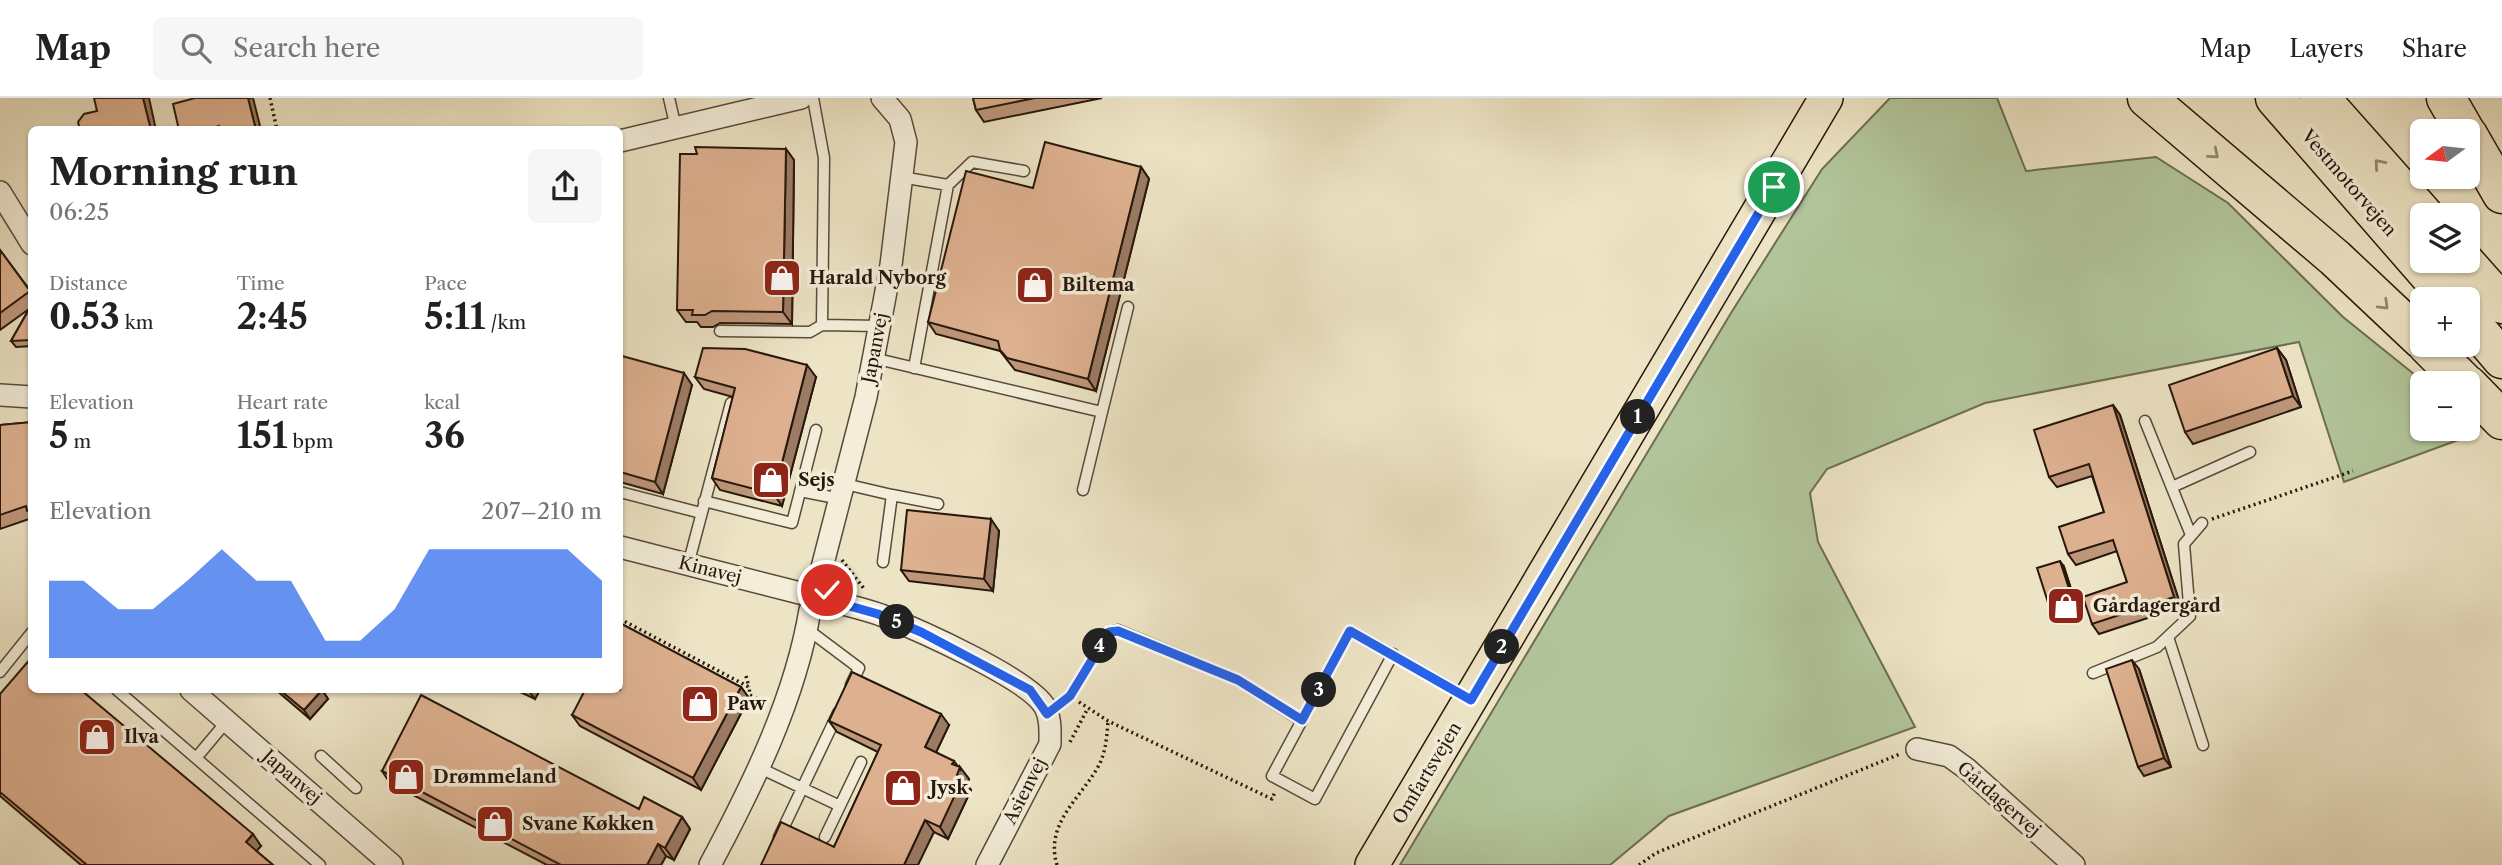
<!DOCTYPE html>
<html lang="en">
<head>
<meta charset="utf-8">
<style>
	:root { --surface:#fff; --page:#f6f6f6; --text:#222; --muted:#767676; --line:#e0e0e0; --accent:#2563eb }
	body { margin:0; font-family:"Libre Caslon Text",serif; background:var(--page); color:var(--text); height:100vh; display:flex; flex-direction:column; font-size:26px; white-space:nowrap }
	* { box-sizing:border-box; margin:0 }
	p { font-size:23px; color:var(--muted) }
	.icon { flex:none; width:38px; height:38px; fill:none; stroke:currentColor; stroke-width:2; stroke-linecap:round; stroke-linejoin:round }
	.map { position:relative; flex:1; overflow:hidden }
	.details { position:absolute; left:28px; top:28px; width:595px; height:567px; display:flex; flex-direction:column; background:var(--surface); border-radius:10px; box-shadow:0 2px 5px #0004 }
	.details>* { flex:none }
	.needle { width:46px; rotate:255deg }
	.controls { position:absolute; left:2410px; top:21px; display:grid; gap:14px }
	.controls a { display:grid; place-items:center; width:70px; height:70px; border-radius:10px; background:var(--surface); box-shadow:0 2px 5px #0004; font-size:35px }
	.pin { position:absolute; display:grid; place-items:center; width:60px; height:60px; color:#fff; margin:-30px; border:4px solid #fff; border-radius:50%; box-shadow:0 2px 7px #0007 }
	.km { position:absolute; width:35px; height:35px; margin:-18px; border-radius:50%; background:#222; color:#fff; font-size:19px; line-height:35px; text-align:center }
	.round { display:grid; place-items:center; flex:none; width:74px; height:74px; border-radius:10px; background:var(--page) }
	.overview { display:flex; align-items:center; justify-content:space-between; height:119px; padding:0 21px }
	h1 { font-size:38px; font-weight:800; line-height:52px }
	.figures { display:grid; grid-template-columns:repeat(3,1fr); gap:10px; height:119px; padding:7px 21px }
	.figures div { display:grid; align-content:center }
	.figures b { font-size:35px; font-weight:800 }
	.figures small { font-size:19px; font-weight:400 }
	.figures p { font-size:19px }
	.chart { height:196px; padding:14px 21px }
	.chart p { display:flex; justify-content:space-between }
	.chart svg { width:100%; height:126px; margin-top:7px; fill:var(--accent); opacity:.7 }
	header { display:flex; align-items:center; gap:42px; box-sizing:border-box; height:98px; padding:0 35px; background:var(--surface); border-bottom:2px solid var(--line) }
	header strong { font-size:33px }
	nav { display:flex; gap:38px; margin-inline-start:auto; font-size:24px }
	.search { width:490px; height:63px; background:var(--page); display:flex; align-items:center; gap:18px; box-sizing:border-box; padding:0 24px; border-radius:10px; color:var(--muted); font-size:26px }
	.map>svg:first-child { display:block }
	.green { fill:#b2c59a; stroke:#6c6e53; stroke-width:2 }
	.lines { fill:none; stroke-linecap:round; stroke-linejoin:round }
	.lane-casing { stroke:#584a3a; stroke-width:13 }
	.street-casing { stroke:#584a3a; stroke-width:24 }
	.primary-casing { stroke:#27170c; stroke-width:36 }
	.highway-casing { stroke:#27170c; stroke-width:41 }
	.path { stroke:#27170c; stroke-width:3.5; stroke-dasharray:2 3.5; stroke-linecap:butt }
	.lane { stroke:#f3edd9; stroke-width:10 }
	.street { stroke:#f3edd9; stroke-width:21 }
	.primary { stroke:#ede4c5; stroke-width:33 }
	.highway { stroke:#ede4c5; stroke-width:38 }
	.wall { fill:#be977b; stroke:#27170c; stroke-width:2 }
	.shaded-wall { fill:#9b7b64; stroke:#27170c; stroke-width:2 }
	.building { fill:#ddb08f; stroke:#27170c; stroke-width:2 }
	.oneway { stroke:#948872 }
	.route-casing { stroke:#fff; stroke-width:14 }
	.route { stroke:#2563eb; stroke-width:9 }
	.labels { text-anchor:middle; stroke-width:7; stroke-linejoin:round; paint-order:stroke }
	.street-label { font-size:18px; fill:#27170c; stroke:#f3edd9 }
	.poi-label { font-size:18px; font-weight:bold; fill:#27170c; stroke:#f3edd9; text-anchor:start }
</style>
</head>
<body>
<header>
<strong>Map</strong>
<div class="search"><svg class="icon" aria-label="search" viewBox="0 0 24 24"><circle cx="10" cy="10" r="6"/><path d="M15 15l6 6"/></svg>Search here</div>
<nav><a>Map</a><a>Layers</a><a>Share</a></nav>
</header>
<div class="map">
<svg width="2502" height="767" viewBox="0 0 2502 767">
	<rect width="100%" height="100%" fill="#ede4c5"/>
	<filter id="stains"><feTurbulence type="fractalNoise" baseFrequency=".00286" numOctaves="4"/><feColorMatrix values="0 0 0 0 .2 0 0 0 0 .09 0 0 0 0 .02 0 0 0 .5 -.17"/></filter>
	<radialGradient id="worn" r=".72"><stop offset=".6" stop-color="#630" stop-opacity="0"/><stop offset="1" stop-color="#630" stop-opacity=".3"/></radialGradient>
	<path class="green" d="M 1890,0 L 1997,0 L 2026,73 L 2156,59 L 2228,105 L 2343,219 L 2425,285 L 2422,285 L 2422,331 L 2468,331 L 2468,319 L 2479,328 L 2458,342 L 2344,384 L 2299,244 L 1985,305 L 1827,371 L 1810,395 L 1818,444 L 1915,629 L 1669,718 L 1610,767 L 1400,767 L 1731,215 L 1822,71 Z"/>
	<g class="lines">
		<defs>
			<path id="lane" d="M 669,0 L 676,30
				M 813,0 L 824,60 L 822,227 L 879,228
				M 901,79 L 948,87 L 914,270
				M 948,87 L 972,64 L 1024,73
				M 720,233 L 810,234 L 822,227
				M 873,260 L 1102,314 L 1083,392
				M 1102,314 L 1128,209
				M 2145,323 L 2191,437
				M 845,386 L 892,397 L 883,464
				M 2172,389 L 2250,354
				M 800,393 L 841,401
				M 620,394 L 701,415
				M 892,397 L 938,406
				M 704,403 L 792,425 L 816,332
				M 688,467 L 731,305
				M 807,531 L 859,570 L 851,587
				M 2168,539 L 2203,647
				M 1393,556 L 1315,701 L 1272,678 L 1350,533 L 1468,600
				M 0,574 L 32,534
				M 2093,575 L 2157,549 L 2190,518 L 2184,446 L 2202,425
				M 117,592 L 320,767
				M 1047,616 L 1070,598 L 1109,534 L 1118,532 L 1238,582 L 1302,623
				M 321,658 L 356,690
				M 196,660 L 227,623
				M 760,670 L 840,708
				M 779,739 L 838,615
				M 825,739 L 861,664"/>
			<path id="street" d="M 620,43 L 801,0
				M 0,94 L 32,146
				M 0,297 L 32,299
				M 620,449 L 800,495
				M 818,485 L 866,299 L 891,167 L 906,44 L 900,21 L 882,0
				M 828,502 C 846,507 864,511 881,517 C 914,530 1030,581 1045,609 C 1051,621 1050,633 1050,646 L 987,767
				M 191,592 L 392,767
				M 1917,651 L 1949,658 L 1967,671 L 2074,767
				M 710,767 C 752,688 795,602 810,512"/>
			<path id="primary" d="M 1372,767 L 1826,0"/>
			<path id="highway" d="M 2147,0 L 2335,160 L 2422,242
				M 2275,0 L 2450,201
				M 2320,0 L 2424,117
				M 2446,0 L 2465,33
				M 2468,37 L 2502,96
				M 2464,163 L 2502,206
				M 2468,221 L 2502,261
				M 2427,247 L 2465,285
				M 2468,287 L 2502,322"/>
		</defs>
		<use href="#lane" class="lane-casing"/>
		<use href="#street" class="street-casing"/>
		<use href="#primary" class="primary-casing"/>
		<use href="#highway" class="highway-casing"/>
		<path class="path" d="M 270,0 L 277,32
			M 2212,421 L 2353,373
			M 842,462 L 865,492
			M 620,521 L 749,589 L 750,597 L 766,605
			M 746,578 L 749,589
			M 1079,604 L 1108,623 L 1272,701 L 1275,694
			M 1070,644 L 1088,610
			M 1057,767 C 1044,724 1083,699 1100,665 C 1106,652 1107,637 1108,623
			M 1639,767 L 1656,755 L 1900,656"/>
		<use href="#lane" class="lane"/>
		<use href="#street" class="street"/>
		<use href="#primary" class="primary"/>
		<use href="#highway" class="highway"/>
	</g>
	<path class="wall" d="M 973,0 L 1102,0 L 984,24 L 976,12 Z
		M 786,51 L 794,62 L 792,226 L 720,225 L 713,229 L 701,229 L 697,224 L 686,224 L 677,212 Z
		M 1141,69 L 1149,81 L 1096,293 L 1015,272 L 1000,253 L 936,236 L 928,224 Z
		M 0,152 L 32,195 L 32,248 L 16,249 L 11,243 L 29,211 L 0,232 Z
		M 2277,250 L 2286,262 L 2301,309 L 2193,346 L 2185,334 Z
		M 620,269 L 692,287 L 663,396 L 620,384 Z
		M 695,279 L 816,279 L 782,408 L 720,392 L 712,380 L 733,299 L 704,291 Z
		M 2113,307 L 2120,317 L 2181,509 L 2099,536 L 2092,526 L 2127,484 L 2117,453 L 2076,467 L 2068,456 L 2104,414 L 2092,378 L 2057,389 L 2049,379 Z
		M 32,324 L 32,420 L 0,431 L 0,327 Z
		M 999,433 L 993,493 L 909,483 L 901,472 Z
		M 2064,469 L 2080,519 L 2057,526 L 2053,520 Z
		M 2139,571 L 2171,669 L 2144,678 L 2138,669 Z
		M 741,589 L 749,600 L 701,692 L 580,628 L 572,617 Z
		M 276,592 L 322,592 L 328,601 L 310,621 Z
		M 516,592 L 540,592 L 535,601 Z
		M 0,596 L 261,748 L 256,753 L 273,767 L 81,767 L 0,698 Z
		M 829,623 L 949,627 L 936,654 L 957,668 L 969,681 L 967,686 L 971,692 L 948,741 L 934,734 L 834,749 L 878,654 L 837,634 Z
		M 382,673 L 639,711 L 682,719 L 690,731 L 674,762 L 666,758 L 661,767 L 547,767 L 390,685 Z"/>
	<path class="shaded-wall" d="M 143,0 L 149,0 L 156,32 L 151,32 Z
		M 248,0 L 253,0 L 261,32 L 256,32 Z
		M 786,51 L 794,62 L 792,226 L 783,214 Z
		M 1141,69 L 1149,81 L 1096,293 L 1088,281 Z
		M 2277,250 L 2286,262 L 2301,309 L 2293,298 Z
		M 807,267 L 816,279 L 782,408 L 774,396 Z
		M 684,275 L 692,287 L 663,396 L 655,384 Z
		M 2113,307 L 2120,317 L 2181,509 L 2174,499 Z
		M 991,421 L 999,433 L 993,493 L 984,481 Z
		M 2060,463 L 2064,469 L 2080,519 L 2076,512 Z
		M 2132,562 L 2139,571 L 2171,669 L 2164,660 Z
		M 741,589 L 749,600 L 701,692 L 693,680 Z
		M 322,592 L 328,601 L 310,621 L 304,612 Z
		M 528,592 L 540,592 L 535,601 Z
		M 941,616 L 949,627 L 933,661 L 925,649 Z
		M 954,663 L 960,671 L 960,669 L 969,681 L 967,686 L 971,692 L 948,741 L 940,729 L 957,677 L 952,666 Z
		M 682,719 L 690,731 L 674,762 L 665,750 Z
		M 925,722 L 934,734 L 918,767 L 904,767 Z
		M 253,736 L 261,748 L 254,756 L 246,744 Z
		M 658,746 L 666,758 L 661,767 L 647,767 Z"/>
	<path class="building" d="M 94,0 L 143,0 L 151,32 L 80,32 L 78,24 L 84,16 L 97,13 Z
		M 195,0 L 248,0 L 256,32 L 220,32 L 219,28 L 206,32 L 179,32 L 173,6 Z
		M 973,0 L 1035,0 L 976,12 Z
		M 1045,44 L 1141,69 L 1088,281 L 1007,260 L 1000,252 L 998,243 L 928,224 L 966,73 L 1033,90 Z
		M 695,49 L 786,51 L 783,214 L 712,213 L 705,217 L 692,217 L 693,212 L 677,212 L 680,56 L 697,56 Z
		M 0,152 L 30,193 L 0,215 Z
		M 32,206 L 32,242 L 11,243 Z
		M 703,250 L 745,251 L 807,267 L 774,396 L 712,380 L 735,290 L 695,279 Z
		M 2277,250 L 2293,298 L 2185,334 L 2169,287 Z
		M 622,258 L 684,275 L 655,384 L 620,374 L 620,269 Z
		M 2113,307 L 2174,499 L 2092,526 L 2083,499 L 2127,484 L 2113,442 L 2068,456 L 2059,429 L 2104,414 L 2089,366 L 2049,379 L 2034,332 Z
		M 32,324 L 32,411 L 27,413 L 26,408 L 0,417 L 0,327 Z
		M 907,412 L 991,421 L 984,481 L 901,472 Z
		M 2060,463 L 2076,512 L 2053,520 L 2037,470 Z
		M 620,525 L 741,589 L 693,680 L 572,617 L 585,592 L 620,592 Z
		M 32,559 L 32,592 L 81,592 L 253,736 L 246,744 L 273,767 L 87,767 L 0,694 L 0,596 Z
		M 2132,562 L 2164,660 L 2138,669 L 2106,571 Z
		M 852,574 L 941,616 L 925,649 L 954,663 L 952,666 L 960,669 L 957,677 L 963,680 L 940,729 L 925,722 L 904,767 L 761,767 L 781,724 L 834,749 L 881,647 L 829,623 Z
		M 280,592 L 322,592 L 304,612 Z
		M 421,597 L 639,711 L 644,699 L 682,719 L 665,750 L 658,746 L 647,767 L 561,767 L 382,673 Z"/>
	<defs><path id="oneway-chevron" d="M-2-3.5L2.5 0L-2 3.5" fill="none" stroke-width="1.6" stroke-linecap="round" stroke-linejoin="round" transform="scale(1.75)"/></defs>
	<g class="oneway">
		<use href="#oneway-chevron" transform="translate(2214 56) rotate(40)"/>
		<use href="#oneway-chevron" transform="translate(2379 66) rotate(-131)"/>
		<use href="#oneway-chevron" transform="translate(2384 207) rotate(44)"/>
	</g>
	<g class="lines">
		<defs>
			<path id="route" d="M 827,492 L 828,502 L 878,516 L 921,534 L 1030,592 L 1047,616 L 1070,598 L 1109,534 L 1118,533 L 1238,582 L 1302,622 L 1350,533 L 1471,602 L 1774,89"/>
		</defs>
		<use href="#route" class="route-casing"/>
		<use href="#route" class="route"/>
	</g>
	<defs>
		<symbol id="shop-square" viewBox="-11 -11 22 22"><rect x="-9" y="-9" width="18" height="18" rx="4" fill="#8f2418" stroke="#f3edd9"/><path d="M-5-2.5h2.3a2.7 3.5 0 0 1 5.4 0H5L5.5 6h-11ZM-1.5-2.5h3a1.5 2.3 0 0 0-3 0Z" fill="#fff"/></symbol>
	</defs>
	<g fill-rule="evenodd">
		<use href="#shop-square" x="760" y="158" width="44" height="44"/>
		<use href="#shop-square" x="1013" y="165" width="44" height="44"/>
		<use href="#shop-square" x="749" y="360" width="44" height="44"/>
		<use href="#shop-square" x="2044" y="486" width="44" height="44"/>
		<use href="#shop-square" x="678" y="584" width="44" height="44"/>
		<use href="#shop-square" x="75" y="617" width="44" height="44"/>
		<use href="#shop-square" x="384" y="657" width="44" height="44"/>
		<use href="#shop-square" x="881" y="668" width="44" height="44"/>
		<use href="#shop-square" x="473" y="704" width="44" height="44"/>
	</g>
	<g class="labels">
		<g class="street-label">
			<text transform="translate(2349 85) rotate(49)" y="6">Vestmotorvejen</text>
			<text transform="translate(875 250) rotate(-79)" y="6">Japanvej</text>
			<text transform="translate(710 472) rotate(14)" y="6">Kinavej</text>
			<text transform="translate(1427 675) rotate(-59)" y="6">Omfartsvejen</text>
			<text transform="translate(292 679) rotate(41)" y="6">Japanvej</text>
			<text transform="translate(1025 693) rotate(-63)" y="6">Asienvej</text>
			<text transform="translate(1999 701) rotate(41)" y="6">Gårdagervej</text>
		</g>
		<g class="poi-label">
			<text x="809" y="186">Harald Nyborg</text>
			<text x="1062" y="193">Biltema</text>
			<text x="798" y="388">Sejs</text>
			<text x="2093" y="514">Gårdagergård</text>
			<text x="727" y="612">Paw</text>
			<text x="124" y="645">Ilva</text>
			<text x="433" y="685">Drømmeland</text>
			<text x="930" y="696">Jysk</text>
			<text x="522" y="732">Svane Køkken</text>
		</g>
	</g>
	<rect width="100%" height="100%" filter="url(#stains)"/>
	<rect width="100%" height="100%" fill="url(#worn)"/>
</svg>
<div class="controls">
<a><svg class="needle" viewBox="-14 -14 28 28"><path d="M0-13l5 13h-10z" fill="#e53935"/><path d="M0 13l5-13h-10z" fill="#767676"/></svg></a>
<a><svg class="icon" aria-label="layers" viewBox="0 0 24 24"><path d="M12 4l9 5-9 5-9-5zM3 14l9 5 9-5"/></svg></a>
<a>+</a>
<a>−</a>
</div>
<div class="pin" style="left:1774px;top:89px;background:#1e9e55"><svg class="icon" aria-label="arrive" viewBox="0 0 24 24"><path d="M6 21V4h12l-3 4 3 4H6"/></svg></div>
<div class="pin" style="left:827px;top:492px;background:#d93025"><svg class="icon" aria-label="check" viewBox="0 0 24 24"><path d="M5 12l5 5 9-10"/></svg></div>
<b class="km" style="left:1638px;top:319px">1</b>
<b class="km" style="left:1502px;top:549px">2</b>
<b class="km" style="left:1319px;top:592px">3</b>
<b class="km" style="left:1100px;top:548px">4</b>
<b class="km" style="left:897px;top:524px">5</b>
<section class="details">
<div class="overview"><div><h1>Morning run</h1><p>06:25</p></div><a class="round"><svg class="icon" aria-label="share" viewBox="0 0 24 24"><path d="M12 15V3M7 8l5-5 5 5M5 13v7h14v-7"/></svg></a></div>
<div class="figures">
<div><p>Distance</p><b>0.53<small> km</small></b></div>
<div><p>Time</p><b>2:45</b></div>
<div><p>Pace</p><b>5:11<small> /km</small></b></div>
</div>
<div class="figures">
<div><p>Elevation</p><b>5<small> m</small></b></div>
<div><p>Heart rate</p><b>151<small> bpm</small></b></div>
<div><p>kcal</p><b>36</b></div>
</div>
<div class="chart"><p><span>Elevation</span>207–210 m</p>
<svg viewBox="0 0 160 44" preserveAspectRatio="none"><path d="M0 44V17L10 17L20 27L30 27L40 17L50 6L60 17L70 17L80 38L90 38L100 27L110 6L120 6L130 6L140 6L150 6L160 17V44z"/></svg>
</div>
</section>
</div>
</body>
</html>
